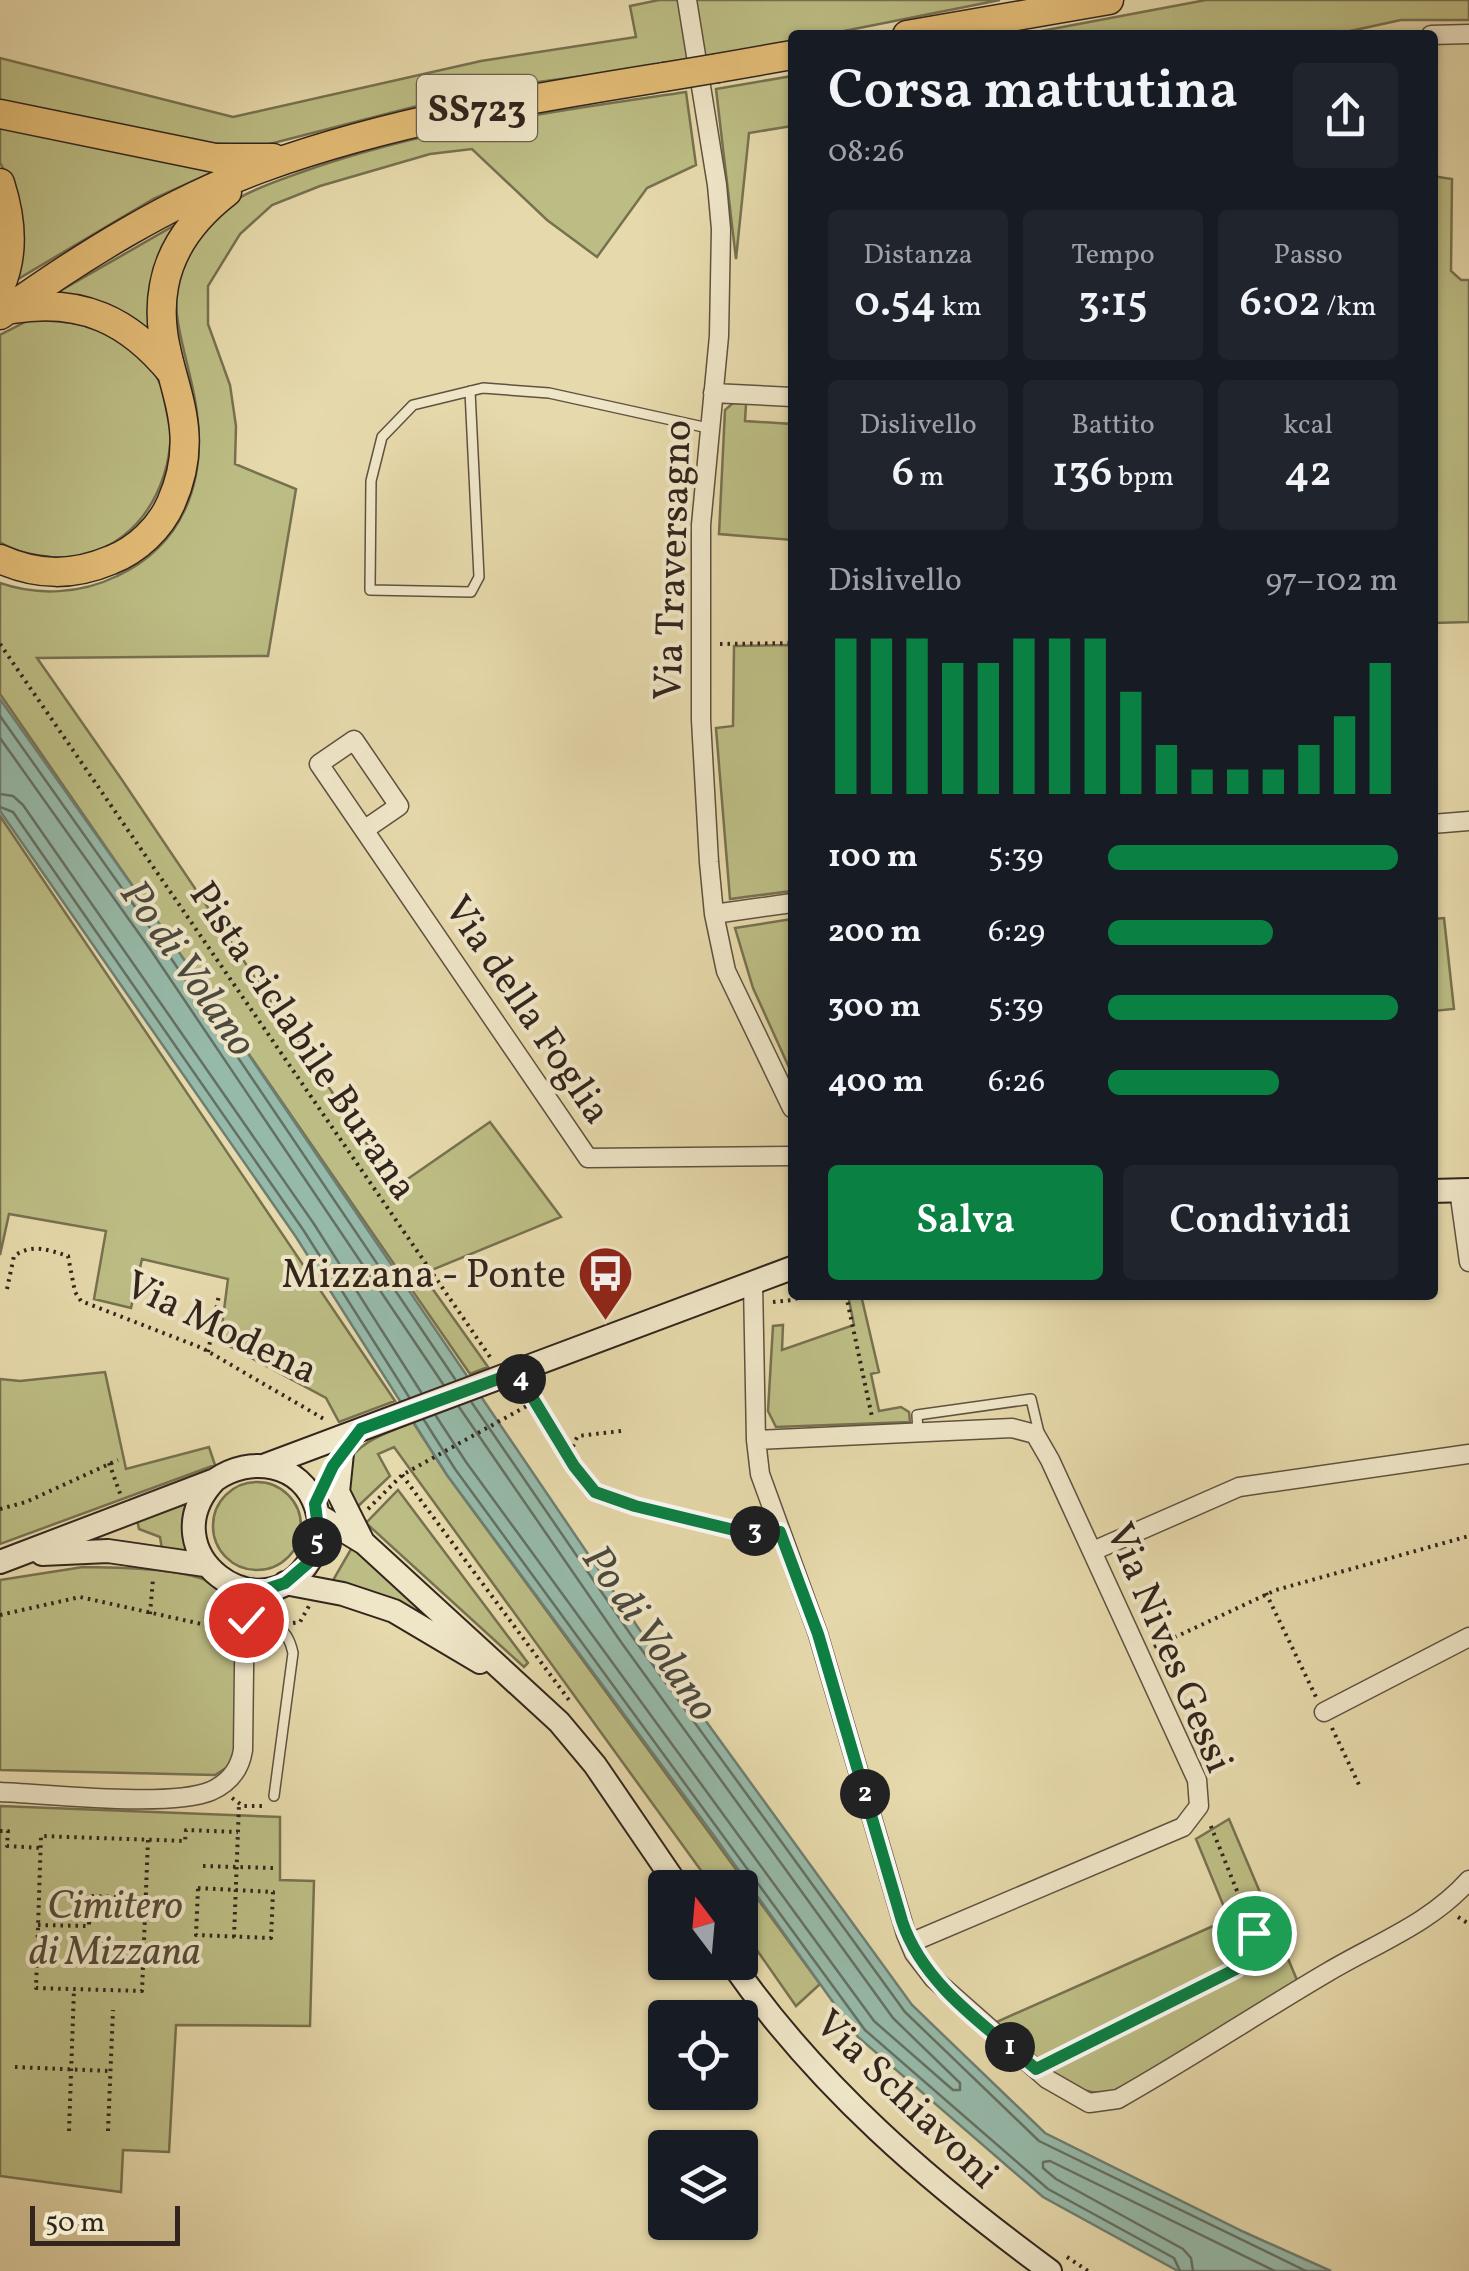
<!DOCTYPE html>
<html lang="it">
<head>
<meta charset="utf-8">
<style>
	:root { --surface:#171b24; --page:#20242c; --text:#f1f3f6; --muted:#9ea1a6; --accent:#0b8043 }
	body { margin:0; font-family:Vollkorn,serif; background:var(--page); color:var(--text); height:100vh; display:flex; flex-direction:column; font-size:38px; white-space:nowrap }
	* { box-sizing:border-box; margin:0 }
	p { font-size:32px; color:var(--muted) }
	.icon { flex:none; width:55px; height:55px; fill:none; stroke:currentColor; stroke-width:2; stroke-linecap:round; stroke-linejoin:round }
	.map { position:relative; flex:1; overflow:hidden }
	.side { position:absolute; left:788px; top:30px; width:650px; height:1270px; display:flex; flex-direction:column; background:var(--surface); border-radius:10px; box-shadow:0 2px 8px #0004 }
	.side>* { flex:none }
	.needle { width:65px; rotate:344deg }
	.tools { position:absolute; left:648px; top:1870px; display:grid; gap:20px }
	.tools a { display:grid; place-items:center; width:110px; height:110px; border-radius:10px; background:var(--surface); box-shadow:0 2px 8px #0004; font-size:50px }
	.scale { position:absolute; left:30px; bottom:25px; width:150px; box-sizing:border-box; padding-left:10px; border:5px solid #32251d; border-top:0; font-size:28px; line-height:35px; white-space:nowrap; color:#32251d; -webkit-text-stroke:8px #efe6c8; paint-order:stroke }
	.pin { position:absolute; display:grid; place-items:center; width:85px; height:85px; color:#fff; margin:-42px; border:5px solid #fff; border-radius:50%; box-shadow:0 2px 10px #0007 }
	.km { position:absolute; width:50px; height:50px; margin:-25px; border-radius:50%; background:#222; color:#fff; font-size:28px; line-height:50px; text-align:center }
	.round { display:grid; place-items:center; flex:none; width:105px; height:105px; border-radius:10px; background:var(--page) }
	.overview { display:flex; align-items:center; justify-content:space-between; height:170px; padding:0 40px }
	h1 { font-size:55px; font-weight:600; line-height:75px }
	.figures { display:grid; grid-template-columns:repeat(3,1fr); gap:15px; height:170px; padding:10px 40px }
	.figures div { display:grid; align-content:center; border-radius:10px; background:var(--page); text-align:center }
	.figures b { font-size:42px; font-weight:600 }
	.figures small { font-size:28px; font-weight:400 }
	.figures p { font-size:28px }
	.chart { height:280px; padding:20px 40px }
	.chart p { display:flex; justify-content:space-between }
	.chart svg { width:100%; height:180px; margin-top:10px; stroke:var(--accent); stroke-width:6 }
	.button { display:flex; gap:20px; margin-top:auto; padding:20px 40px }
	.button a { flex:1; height:115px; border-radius:10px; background:var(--accent); color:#fff; font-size:40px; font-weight:600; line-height:115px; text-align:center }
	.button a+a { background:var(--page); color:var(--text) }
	ul { padding:0 40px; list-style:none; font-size:32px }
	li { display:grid; grid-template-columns:160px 120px 1fr; align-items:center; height:75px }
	li i { height:25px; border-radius:12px; background:var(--accent) }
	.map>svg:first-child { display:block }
	.green { fill:#bcbd84; stroke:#777150; stroke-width:2.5 }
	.water { fill:#96baaa; stroke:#6e7e72; stroke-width:2.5 }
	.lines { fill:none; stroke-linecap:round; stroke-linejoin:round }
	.shore { stroke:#647064; stroke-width:2.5 }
	.lane-casing { stroke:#5f5240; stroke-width:12 }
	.street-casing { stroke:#5f5240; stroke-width:21 }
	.secondary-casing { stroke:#32251d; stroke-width:26 }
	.primary-casing { stroke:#32251d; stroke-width:31 }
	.path { stroke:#32251d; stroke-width:4; stroke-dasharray:2.5 5; stroke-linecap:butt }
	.lane { stroke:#efe6c8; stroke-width:9 }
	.street { stroke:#efe6c8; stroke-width:18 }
	.secondary { stroke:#efe6c8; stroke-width:22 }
	.primary { stroke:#e3bc76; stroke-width:28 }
	.primary-bridge-casing { stroke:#32251d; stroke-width:31; stroke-linecap:butt }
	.primary-bridge { stroke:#e3bc76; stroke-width:28 }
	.route-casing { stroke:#fff; stroke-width:20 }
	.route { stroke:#0b8043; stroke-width:12 }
	.labels { text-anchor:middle; stroke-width:8; stroke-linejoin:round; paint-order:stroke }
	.shield { fill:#efe6c8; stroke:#6b5f50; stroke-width:2.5 }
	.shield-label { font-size:38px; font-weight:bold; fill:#32251d }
	.street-label { font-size:40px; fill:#32251d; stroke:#efe6c8 }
	.poi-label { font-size:40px; fill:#32251d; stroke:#efe6c8; text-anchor:end }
	.park-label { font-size:40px; font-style:italic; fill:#544b37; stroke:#efe6c8 }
	.water-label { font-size:42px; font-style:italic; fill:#4b4a40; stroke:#efe6c8 }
</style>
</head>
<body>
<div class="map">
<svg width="1469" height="2271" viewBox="0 0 1469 2271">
	<rect width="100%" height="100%" fill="#e6d9ab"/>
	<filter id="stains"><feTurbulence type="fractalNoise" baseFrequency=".002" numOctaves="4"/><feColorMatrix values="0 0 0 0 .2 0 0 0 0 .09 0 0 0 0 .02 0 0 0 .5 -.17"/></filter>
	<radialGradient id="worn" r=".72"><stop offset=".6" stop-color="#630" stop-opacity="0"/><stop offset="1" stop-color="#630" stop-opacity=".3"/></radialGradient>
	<path class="green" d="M 659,0 L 1000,0 L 824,35 L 792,35 L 792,41 L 688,62 L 479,90 L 262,146 L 190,142 L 0,101 L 0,58 L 233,117 L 481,61 L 636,37 L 630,6 Z
		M 1206,0 L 1469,0 L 1469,20 L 1401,20 L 1332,35 L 1020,35 Z
		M 792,76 L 792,126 L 749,133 L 736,259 L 716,89 Z
		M 686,92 L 696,165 L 647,188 L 597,257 L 547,220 L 472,149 L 430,154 L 320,186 L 272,205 L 240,234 L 208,286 L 208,324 L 230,385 L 236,426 L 235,464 L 296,489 L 268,656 L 37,658 L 120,777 L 396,1187 L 490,1122 L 561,1217 L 422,1274 L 488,1367 L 470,1374 L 0,694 L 0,583 C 37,596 81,594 117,576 C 183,545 206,483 197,413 C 189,346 150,287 204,226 C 230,196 266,185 302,172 C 425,128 557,111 686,92 Z
		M 0,123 L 224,167 L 153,199 L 18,279 L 13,185 L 0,163 Z
		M 1432,176 L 1452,179 L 1451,271 L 1461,280 L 1469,280 L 1469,622 L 1433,623 Z
		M 182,221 L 159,348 L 46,299 Z
		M 29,320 C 62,321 96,322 125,342 C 213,402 165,567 51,557 C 34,555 14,552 0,542 L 0,335 Z
		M 733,403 L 746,404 L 745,421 L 792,424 L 792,540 L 719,534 L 725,410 Z
		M 792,645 L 792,891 L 730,899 L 716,728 L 733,726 L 734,646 Z
		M 0,816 L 395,1401 L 339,1422 L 326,1398 L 220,1341 L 228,1279 L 142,1259 L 131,1308 L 94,1299 L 106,1231 L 9,1214 L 0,1255 Z
		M 1444,918 L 1454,1009 L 1433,1011 L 1433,919 Z
		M 792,919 L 792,1074 L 753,988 L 735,928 Z
		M 848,1295 L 861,1295 L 879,1372 L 871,1374 L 879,1411 L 901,1407 L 909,1412 L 910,1422 L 776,1427 L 768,1411 L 773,1326 L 783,1325 L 782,1350 L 854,1325 Z
		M 105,1372 L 126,1469 L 209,1447 L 215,1465 L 0,1544 L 0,1379 L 20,1381 Z
		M 413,1422 L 447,1475 L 820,1984 L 796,2006 L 740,1926 L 740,1888 L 713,1887 L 394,1447 L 378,1454 L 390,1476 L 354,1510 L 344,1468 C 359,1440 385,1434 413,1422 Z
		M213 1526a44 44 0 1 1 88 0a44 44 0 1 1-88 0Z
		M 398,1490 L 528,1663 L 524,1667 L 366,1523 Z
		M 191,1502 L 193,1552 L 162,1549 L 160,1537 L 139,1529 L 137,1520 Z
		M 354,1544 L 490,1662 L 332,1582 Z
		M 83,1567 C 120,1568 206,1566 232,1596 C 236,1601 237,1611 239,1618 L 235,1751 L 229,1766 L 215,1775 L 0,1770 L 0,1580 Z
		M 0,1806 L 280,1817 L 280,1880 L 314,1881 L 310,2026 L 176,2025 L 169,2152 L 123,2150 L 121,2192 L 0,2176 Z
		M 1229,1819 L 1297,1980 L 1282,1994 L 1113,2093 C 1063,2098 1029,2054 992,2024 L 1229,1919 L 1196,1839 Z"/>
	<path class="water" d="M 0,699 L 168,936 L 639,1629 L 912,2005 L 1045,2133 L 1244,2232 L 1331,2271 L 1178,2271 L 1043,2197 L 858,2037 L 715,1837 L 447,1475 L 296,1237 L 0,811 Z"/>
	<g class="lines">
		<path class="shore" d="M 0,716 L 160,942 L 455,1379
			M 0,738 L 150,949 L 443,1384
			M 0,794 L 13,796 L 23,805 L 314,1224 L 421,1392
			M 0,807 L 13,812 L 304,1231 L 409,1397
			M 472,1403 L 631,1635 L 905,2012 L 1039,2141 L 1306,2271
			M 436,1416 L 466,1462 L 874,2021 L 953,2090 L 960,2090 L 960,2083 L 893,2018 L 621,1642 L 459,1407
			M 424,1420 L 455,1469 L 865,2030 L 1048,2189 L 1174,2258 L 1180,2271
			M 1193,2271 L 1191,2258 L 1183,2249 L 1056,2179 L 1043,2168 L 1043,2162 L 1050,2161 L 1275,2271"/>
		<defs>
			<path id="lane" d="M 470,391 L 479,577 L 471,592 L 370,590 L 371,481 L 382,437 L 413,405 L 483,388 L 549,393 L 708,428
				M 918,1432 L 917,1415 L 1031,1399 L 1040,1437
				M 246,1619 C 271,1622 287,1624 293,1653 L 274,1796"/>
			<path id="street" d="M 687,0 L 717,185 L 721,229 L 719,336 L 701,525 L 701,720 L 709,862 L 714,914 L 726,971 L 792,1108
				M 1431,35 L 1469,34
				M 713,393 L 792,397
				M 1432,824 L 1469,821
				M 364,830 L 399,806 L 354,740 L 319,764 L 588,1158 L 792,1156
				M 714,914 L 792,903
				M 1459,1190 L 1469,1262
				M 753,1283 L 756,1440 L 760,1474 L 818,1634 L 906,1934 L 914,1953 L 934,1979 L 1047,2079 L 1089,2103 L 1118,2099 C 1189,2059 1258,2013 1328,1972 C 1377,1943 1431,1923 1469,1880
				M 756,1440 L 1012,1428 L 1035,1434 L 1050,1460 L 1197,1780 L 1199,1806 L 1183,1827 L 910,1943
				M 1093,1551 L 1239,1487 L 1469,1454
				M 1324,1712 L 1469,1637
				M 0,1792 C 49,1794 170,1808 211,1791 C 229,1783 240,1769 243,1750 L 245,1589"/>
			<path id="secondary" d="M 1432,1191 L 1469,1190
				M 342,1453 L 338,1492 L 362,1540
				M 266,1465 L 792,1268
				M 318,1515 L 364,1543 L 559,1722 L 595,1765 L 679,1888
				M 42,1554 L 108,1551 L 205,1565
				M 0,1562 L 215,1480 C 250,1455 301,1463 316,1507 C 322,1525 320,1544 310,1560 C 263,1637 146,1553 215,1480
				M 285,1583 L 343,1594 L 394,1611 L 480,1662
				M 731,1962 C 817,2086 930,2183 1050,2271"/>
			<path id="primary" d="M 907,35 L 1109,0
				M 718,68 L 792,55
				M 0,114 L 215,158 L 273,158
				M 0,183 C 11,217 15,253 0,287
				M 13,309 C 81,298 129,320 172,373
				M 0,315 C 81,257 170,201 264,167 C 394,120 528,99 664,77
				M 0,559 C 38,576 73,576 111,560 C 137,550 160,528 171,503 C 211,414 149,366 164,286 C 171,246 196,216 227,192"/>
		</defs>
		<use href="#lane" class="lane-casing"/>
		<use href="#street" class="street-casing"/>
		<use href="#secondary" class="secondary-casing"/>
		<use href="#primary" class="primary-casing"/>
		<path class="path" d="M 0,644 L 490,1357
			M 720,644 L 792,643
			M 7,1289 L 14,1256 C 33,1243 48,1250 68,1256 L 75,1292 L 81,1301 L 202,1348 L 324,1419
			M 846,1295 L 872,1417
			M 773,1302 L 792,1300 L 807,1295
			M 208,1352 L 219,1295
			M 527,1389 L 571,1462
			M 621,1431 L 578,1436 C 570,1448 570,1460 578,1472 C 598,1502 629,1502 661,1511 C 694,1520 726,1530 761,1531
			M 109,1463 L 121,1496
			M 402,1475 L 569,1700
			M 0,1509 L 26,1502 L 118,1460
			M 368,1509 L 402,1475 L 534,1402 L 544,1382
			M 1266,1593 L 1316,1697
			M 150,1614 L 153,1579
			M 0,1615 L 80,1597 L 224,1629
			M 293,1623 L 300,1622 L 309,1606
			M 1154,1647 L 1276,1590 L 1469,1536
			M 1332,1728 L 1360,1787
			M 232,1798 L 243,1806 L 265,1806
			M 0,1831 L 8,1831 L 7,1846 L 41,1848
			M 148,1840 L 142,1991 L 36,1988 L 41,1836 L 185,1841 L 186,1830 L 238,1832
			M 203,1866 L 273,1868
			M 699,1877 L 706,1888
			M 198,1888 L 273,1892 L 271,1938 L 196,1935 Z
			M 1458,1917 L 1469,1924
			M 38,1925 L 89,1926 L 90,1896 L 144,1898
			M 740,1935 L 751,1950
			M 234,1937 L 239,1804
			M 1053,2060 L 1236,1969 L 1251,1955 L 1254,1933 L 1210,1824
			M 15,2067 L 110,2071
			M 69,2131 L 74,1989
			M 108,2131 L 113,2010
			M 1067,2257 L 1088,2271"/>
		<use href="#lane" class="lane"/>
		<use href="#street" class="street"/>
		<use href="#secondary" class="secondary"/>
		<use href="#primary" class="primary"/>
		<defs>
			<path id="primary-bridge" d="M 664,77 L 718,68"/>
		</defs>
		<use href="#primary-bridge" class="primary-bridge-casing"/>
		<use href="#primary-bridge" class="primary-bridge"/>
	</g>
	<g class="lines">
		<defs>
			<path id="route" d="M 246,1620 L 246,1589 L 267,1589 L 285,1583 L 308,1563 L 319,1536 L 315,1504 L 333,1466 L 361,1429 L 517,1372 L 574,1466 L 595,1492 L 635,1506 L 734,1530 L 780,1532 L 818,1634 L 902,1921 C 923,1985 986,2026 1036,2069 L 1236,1969 L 1251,1955 L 1254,1933"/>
		</defs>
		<use href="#route" class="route-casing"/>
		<use href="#route" class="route"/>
	</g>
	<defs>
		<symbol id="bus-pin" viewBox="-11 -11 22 30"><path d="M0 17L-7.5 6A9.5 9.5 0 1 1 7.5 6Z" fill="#8f2418" stroke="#efe6c8"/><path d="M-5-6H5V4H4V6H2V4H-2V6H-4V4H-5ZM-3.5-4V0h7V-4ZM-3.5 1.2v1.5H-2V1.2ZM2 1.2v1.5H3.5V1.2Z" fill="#fff"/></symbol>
	</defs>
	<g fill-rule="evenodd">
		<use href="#bus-pin" x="574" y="1242" width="63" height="86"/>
	</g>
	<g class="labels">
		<rect class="shield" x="417" y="75" width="120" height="66" rx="8"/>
		<g class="shield-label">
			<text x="477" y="121">SS723</text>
		</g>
		<g class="street-label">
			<text transform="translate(671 560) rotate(-88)" y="14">Via Traversagno</text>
			<text transform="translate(529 1009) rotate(56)" y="14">Via della Foglia</text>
			<text transform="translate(305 1040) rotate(56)" y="14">Pista ciclabile Burana</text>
			<text transform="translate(222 1326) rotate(26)" y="14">Via Modena</text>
			<text transform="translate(1171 1647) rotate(67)" y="14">Via Nives Gessi</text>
			<text transform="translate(908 2098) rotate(44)" y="14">Via Schiavoni</text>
		</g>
		<g class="poi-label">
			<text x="566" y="1287">Mizzana - Ponte</text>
		</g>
		<g class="park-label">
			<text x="115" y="1918">Cimitero<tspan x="115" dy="46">di Mizzana</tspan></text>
		</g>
		<g class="water-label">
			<text transform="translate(190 967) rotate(55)" y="15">Po di Volano</text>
			<text transform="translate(652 1632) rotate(55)" y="15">Po di Volano</text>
		</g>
	</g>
	<rect width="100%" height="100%" filter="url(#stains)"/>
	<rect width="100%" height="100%" fill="url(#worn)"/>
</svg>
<div class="tools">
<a><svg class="needle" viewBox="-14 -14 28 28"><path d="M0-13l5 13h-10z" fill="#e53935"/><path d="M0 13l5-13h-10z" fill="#9ea1a6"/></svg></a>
<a><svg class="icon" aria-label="locate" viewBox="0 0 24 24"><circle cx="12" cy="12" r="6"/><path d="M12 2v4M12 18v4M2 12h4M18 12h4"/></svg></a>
<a><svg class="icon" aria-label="layers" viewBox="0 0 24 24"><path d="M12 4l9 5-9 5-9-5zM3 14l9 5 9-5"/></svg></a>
</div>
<div class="scale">50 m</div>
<div class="pin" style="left:1254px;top:1933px;background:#1e9e55"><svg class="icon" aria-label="arrive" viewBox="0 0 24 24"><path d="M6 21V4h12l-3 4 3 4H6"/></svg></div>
<div class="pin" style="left:246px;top:1620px;background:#d93025"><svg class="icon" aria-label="check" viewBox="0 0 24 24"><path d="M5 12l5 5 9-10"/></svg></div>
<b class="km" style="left:1010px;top:2047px">1</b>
<b class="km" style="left:865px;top:1794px">2</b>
<b class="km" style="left:755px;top:1531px">3</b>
<b class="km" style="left:521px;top:1379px">4</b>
<b class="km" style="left:317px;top:1542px">5</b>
<section class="side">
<div class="overview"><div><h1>Corsa mattutina</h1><p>08:26</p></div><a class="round"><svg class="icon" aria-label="share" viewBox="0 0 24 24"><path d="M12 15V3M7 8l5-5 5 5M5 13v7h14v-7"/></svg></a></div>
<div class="figures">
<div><p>Distanza</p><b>0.54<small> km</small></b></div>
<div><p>Tempo</p><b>3:15</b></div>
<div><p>Passo</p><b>6:02<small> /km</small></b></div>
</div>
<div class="figures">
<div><p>Dislivello</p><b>6<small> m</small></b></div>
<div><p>Battito</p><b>136<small> bpm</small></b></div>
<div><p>kcal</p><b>42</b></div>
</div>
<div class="chart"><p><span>Dislivello</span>97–102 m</p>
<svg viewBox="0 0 160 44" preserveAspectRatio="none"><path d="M5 44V6M15 44V6M25 44V6M35 44V12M45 44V12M55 44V6M65 44V6M75 44V6M85 44V19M95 44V32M105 44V38M115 44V38M125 44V38M135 44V32M145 44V25M155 44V12"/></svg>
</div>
<ul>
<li><b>100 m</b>5:39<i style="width:100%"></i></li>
<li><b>200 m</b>6:29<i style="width:57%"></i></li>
<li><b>300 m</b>5:39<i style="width:100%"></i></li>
<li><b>400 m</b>6:26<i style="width:59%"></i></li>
</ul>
<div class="button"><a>Salva</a><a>Condividi</a></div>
</section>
</div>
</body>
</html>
